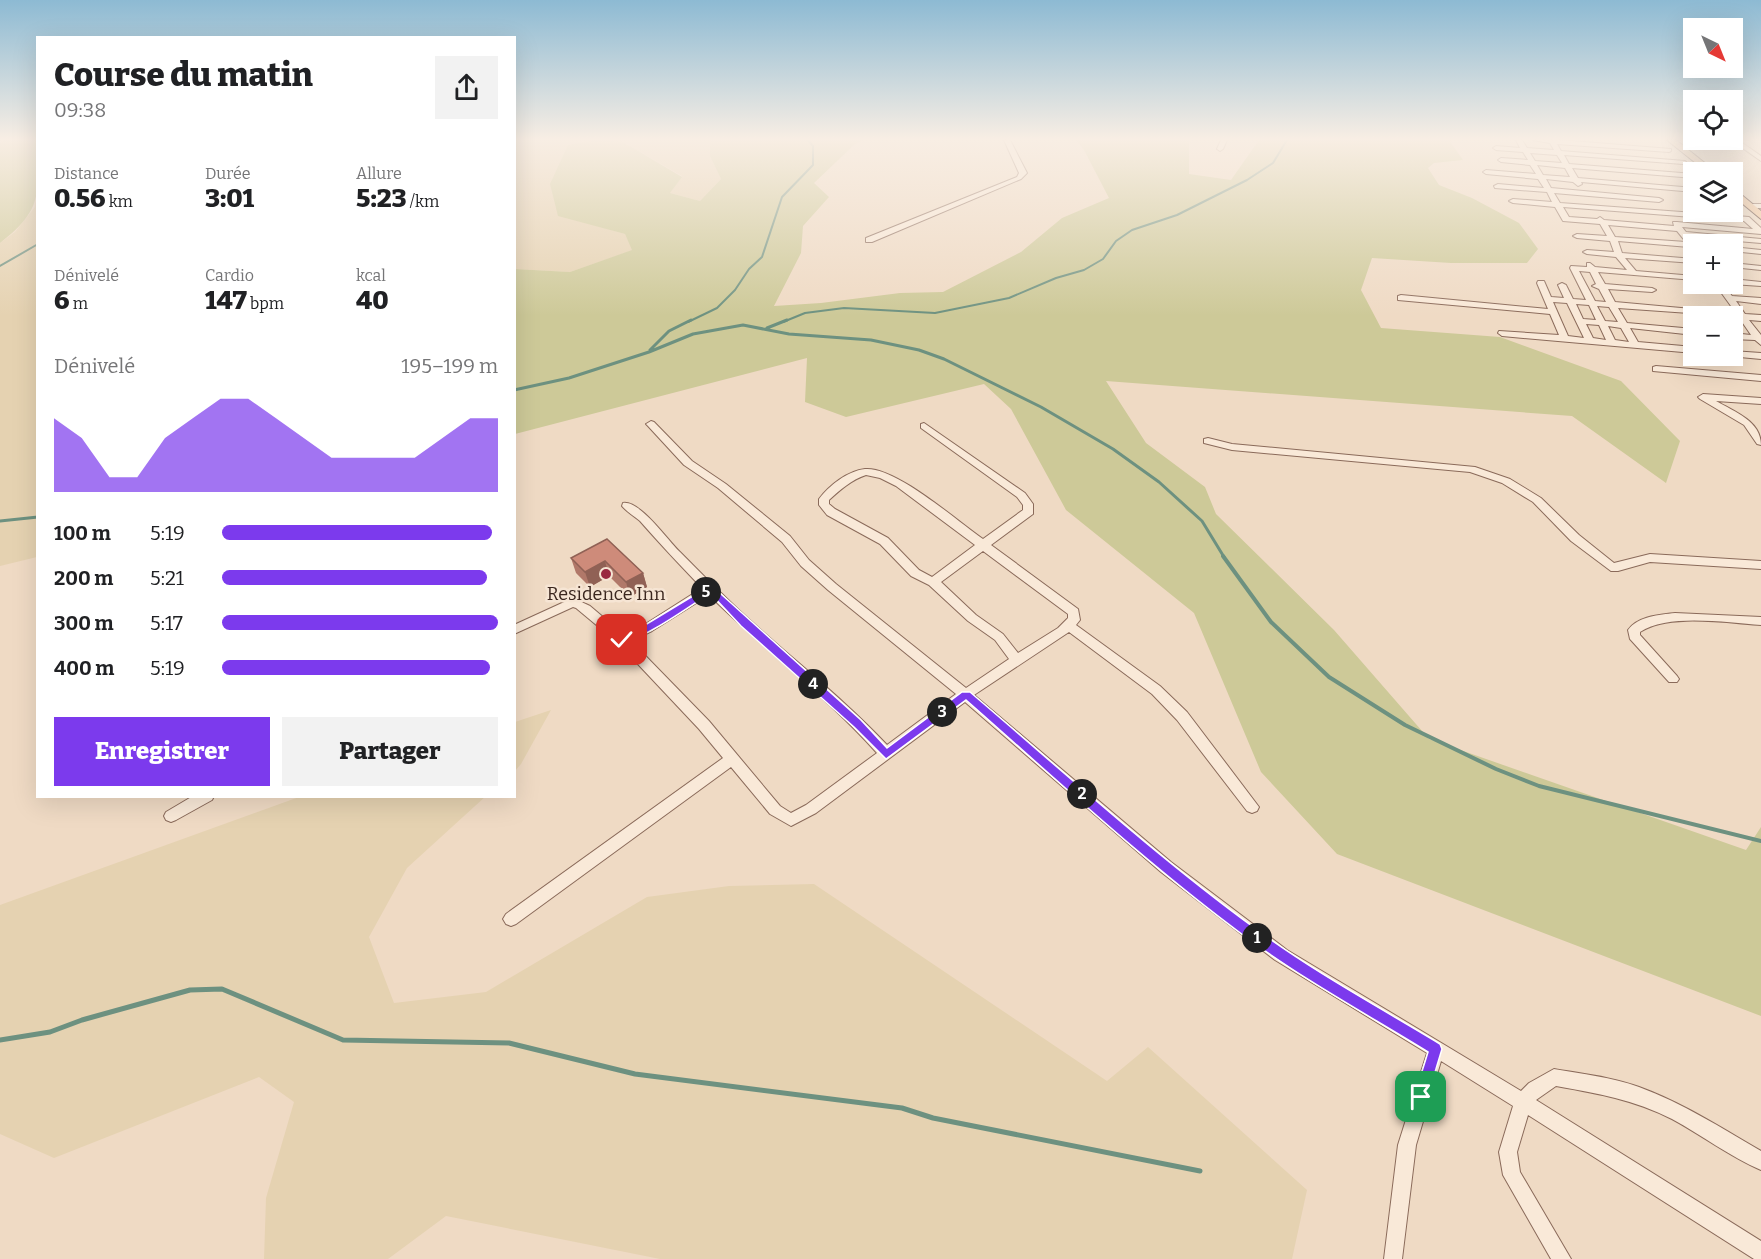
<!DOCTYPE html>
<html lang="fr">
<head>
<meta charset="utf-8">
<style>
	:root { --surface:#fff; --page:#f2f2f2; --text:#202124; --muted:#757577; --accent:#7c3aed }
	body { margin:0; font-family:Bitter,serif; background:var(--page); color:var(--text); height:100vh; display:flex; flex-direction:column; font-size:22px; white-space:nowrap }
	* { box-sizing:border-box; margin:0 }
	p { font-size:20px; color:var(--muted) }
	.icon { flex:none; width:33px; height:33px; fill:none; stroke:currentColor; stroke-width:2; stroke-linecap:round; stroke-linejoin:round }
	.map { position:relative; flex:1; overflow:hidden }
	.drawer { position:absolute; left:36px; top:36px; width:480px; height:762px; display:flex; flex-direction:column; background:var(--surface); border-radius:0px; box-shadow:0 6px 24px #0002 }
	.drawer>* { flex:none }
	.needle { width:39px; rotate:137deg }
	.tools { position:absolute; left:1683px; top:18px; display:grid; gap:12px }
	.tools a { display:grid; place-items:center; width:60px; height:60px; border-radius:0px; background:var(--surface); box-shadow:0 6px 24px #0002; font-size:30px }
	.pin { position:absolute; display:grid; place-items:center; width:51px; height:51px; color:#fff; margin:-26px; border-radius:12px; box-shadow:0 3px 9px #0006 }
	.km { position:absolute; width:30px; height:30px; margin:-15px; border-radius:50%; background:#222; color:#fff; font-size:16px; line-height:30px; text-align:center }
	.round { display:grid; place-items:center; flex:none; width:63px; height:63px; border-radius:0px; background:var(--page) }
	.headline { display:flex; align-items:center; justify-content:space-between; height:102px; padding:0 18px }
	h1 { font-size:33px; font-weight:800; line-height:45px }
	.figures { display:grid; grid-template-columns:repeat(3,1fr); gap:9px; height:102px; padding:6px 18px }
	.figures div { display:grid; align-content:center }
	.figures b { font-size:26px; font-weight:800 }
	.figures small { font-size:16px; font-weight:400 }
	.figures p { font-size:16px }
	.chart { height:168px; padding:12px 18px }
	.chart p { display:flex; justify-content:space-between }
	.chart svg { width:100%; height:108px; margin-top:6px; fill:var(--accent); opacity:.7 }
	.primary-button { display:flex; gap:12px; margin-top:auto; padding:12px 18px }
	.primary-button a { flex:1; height:69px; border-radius:0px; background:var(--accent); color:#fff; font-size:24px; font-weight:800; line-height:69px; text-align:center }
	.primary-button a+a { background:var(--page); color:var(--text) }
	ul { padding:0 18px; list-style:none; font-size:20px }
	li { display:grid; grid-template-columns:96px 72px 1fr; align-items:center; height:45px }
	li i { height:15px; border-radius:8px; background:var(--accent) }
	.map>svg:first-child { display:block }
	.farmland { fill:#e5d2b1 }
	.green { fill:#cdc998 }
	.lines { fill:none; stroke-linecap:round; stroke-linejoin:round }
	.stream-far3 { stroke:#6d9180; stroke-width:2 }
	.stream-far2 { stroke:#6d9180; stroke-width:3 }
	.stream-far1 { stroke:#6d9180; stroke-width:4 }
	.stream { stroke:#6d9180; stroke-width:5 }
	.minor-casing { stroke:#8a6a5a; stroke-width:2 }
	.major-casing { stroke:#58392e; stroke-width:2 }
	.minor { fill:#f9e9d8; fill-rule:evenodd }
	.major { fill:#f2c69c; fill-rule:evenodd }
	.wall { fill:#b17869 }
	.shaded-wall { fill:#906155 }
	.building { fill:#ce8b7a; stroke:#906155; stroke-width:1.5 }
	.route { fill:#7c3aed; stroke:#fff; stroke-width:1.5 }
	.poi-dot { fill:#9a2941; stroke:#f6e5d4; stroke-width:2 }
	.labels { text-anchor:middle; stroke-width:5; stroke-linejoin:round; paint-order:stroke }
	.poi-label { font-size:18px; fill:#3a261e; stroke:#f6e5d4 }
</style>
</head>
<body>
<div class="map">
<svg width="1761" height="1259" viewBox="0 0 1761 1259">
	<rect width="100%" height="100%" fill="#efdac4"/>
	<path class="farmland" d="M 514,140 L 710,140 L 710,156 L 721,179 L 700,201 L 670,193 L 682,176 L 623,142 L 558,215 L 625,234 L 633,250 L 570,272 L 515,269 Z
		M 37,196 L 37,557 L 0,566 L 0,243 L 15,232 L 35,207 Z
		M 551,710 L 521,764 L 515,771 L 515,722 Z
		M 486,796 L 407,868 L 369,937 L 394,1003 L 486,992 L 647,897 L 729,886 L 814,884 L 1107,1081 L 1148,1047 L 1307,1190 L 1292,1259 L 660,1259 L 446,1216 L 388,1259 L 264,1259 L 266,1198 L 294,1102 L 259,1077 L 54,1158 L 0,1134 L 0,905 L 299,797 Z"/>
	<path class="green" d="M 4,140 L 37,140 C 38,191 45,209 0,243 L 0,143 Z
		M 599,140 L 623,142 L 682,177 L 670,193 L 700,201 L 721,179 L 710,156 L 710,140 L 864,140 L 855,144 L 814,183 L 829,197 L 803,226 L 801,253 L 774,306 L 821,303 L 900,293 L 943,292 L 1021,252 L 1062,218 L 1109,198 L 1084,150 L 1076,140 L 1189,140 L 1189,174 L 1231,180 L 1259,140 L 1449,140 L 1463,160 L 1434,163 L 1428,168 L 1439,185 L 1472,198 L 1519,223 L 1538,249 L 1527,263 L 1451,263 L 1372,258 L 1361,290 L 1381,328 L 1500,337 L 1621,381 L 1680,441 L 1666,483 L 1572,416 L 1106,381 L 1146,443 L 1205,487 L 1216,514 L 1334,630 L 1429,739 L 1746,850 L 1761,827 L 1761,1016 L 1337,854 L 1261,772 L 1194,613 L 1066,510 L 1011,409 L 984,384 L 846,417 L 805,402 L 807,358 L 515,434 L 515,269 L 570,272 L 632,250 L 625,234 L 558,216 L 550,184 L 568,145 Z"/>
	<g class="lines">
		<path class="stream-far3" d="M 0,266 L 38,244
			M 688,322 L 717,308 L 735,290 L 749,269 L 762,257 L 782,197 L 813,165 L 813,146 L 808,140
			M 783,322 L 805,313 L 844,308 L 935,313 L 1009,298 L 1056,278 L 1084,270 L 1103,259 L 1116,241 L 1132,230 L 1177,215 L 1247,180 L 1273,163 L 1287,140"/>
		<path class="stream-far2" d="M 767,328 L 787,320
			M 650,350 L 669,331 L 691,320
			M 514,390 L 569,378 L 649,352 L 693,334 L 743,325 L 789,334 L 871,340 L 919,350 L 944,359 L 1041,407 L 1113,449 L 1159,482 L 1202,521 L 1224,557
			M 0,521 L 38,517"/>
		<path class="stream-far1" d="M 1223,556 L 1271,622 L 1329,677 L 1405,725 L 1496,769 L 1539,786 L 1761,841"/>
		<path class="stream" d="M 0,1040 L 50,1032 L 82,1020 L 190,990 L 222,989 L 343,1040 L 509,1043 L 635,1074 L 902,1108 L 933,1118 L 1200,1171"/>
		<defs>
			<path id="minor" d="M 1004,140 L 1010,140 L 1027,173 L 1021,179 L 872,242 L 866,242 L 866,238 L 1017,177 L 1019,173 Z
				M 1221,140 L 1227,140 L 1223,149 L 1220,151 L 1217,149 Z
				M 1516,140 L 1522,140 L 1527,148 L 1554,150 L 1550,143 L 1533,140 L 1559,140 L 1671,149 L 1671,151 L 1669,152 L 1557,144 L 1561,151 L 1685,161 L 1686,162 L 1683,164 L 1564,155 L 1569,164 L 1694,174 L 1694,178 L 1572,168 L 1578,178 L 1694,188 L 1694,192 L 1581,182 L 1582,184 L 1578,186 L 1573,182 L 1546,179 L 1551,188 L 1659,198 L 1663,200 L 1659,202 L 1554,193 L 1560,203 L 1749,217 L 1761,228 L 1761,234 L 1682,227 L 1686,232 L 1761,239 L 1761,243 L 1690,237 L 1698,244 L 1694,244 L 1694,250 L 1689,247 L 1618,241 L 1622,253 L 1694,259 L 1694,263 L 1625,258 L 1636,271 L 1694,276 L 1694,280 L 1598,272 L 1605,284 L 1652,288 L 1656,290 L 1652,292 L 1608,289 L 1615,302 L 1736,313 L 1715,284 L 1723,284 L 1732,296 L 1761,298 L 1761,304 L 1736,301 L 1745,314 L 1761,315 L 1761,321 L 1749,320 L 1761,335 L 1761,345 L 1755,340 L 1732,339 L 1732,333 L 1751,335 L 1740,319 L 1732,316 L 1618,308 L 1627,323 L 1694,329 L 1694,335 L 1630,328 L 1638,342 L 1694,347 L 1694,353 L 1502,336 L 1498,333 L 1499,331 L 1559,335 L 1550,314 L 1398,300 L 1398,296 L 1401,295 L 1548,309 L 1537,283 L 1538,281 L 1544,281 L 1551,297 L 1564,298 L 1558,285 L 1562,283 L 1566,285 L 1573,299 L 1586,300 L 1570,268 L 1571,266 L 1587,267 L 1587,263 L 1590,263 L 1595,267 L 1627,270 L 1616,257 L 1587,254 L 1583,252 L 1587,250 L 1614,252 L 1610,241 L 1577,238 L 1573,236 L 1577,234 L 1607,236 L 1600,224 L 1563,221 L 1555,207 L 1513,203 L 1509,201 L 1513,199 L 1552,202 L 1547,192 L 1495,188 L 1494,186 L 1498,184 L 1544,188 L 1538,179 L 1486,174 L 1483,172 L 1486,170 L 1536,174 L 1530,165 L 1501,162 L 1498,160 L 1501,158 L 1528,160 L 1523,152 L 1496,150 L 1493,148 L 1496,146 L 1520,148 ZM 1530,153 L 1557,155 L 1562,163 L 1535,161 ZM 1537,165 L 1565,168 L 1570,177 L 1543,175 ZM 1563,207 L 1744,221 L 1753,229 L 1677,222 L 1673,222 L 1674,226 L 1604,220 L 1600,217 L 1597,219 L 1569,217 ZM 1608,225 L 1677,231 L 1686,242 L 1615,237 ZM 1579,271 L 1590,272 L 1596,284 L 1592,286 L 1599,289 L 1606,302 L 1595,301 ZM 1553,302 L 1567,303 L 1584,338 L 1568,336 ZM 1576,304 L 1589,305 L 1596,320 L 1583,319 ZM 1597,306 L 1609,307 L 1618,322 L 1605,321 ZM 1586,324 L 1599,325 L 1606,340 L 1593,338 ZM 1608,326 L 1621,328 L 1629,342 L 1615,340 Z
				M 1731,140 L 1738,140 L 1761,156 L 1761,161 Z
				M 1748,204 L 1761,204 L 1761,208 L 1748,208 Z
				M 1732,247 L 1761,250 L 1761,254 L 1732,251 Z
				M 1732,263 L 1761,266 L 1761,270 L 1732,267 Z
				M 1732,279 L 1761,282 L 1761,286 L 1732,284 Z
				M 1732,351 L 1761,353 L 1761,359 L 1729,356 L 1732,356 Z
				M 1656,366 L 1761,375 L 1761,381 L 1653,371 L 1653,367 Z
				M 1703,394 L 1761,398 L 1761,404 L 1716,401 C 1735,412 1761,421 1761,445 L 1757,444 L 1744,425 L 1700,399 L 1698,397 Z
				M 651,421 L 654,422 L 692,461 L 726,484 L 790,536 L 809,560 L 836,584 L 966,688 L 1009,659 L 995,640 L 968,621 L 929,585 L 911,576 L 880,544 L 827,515 L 819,505 L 819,499 C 829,486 847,471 865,469 C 895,466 957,521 983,539 L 1023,510 L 1023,505 L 1017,497 L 921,428 L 921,424 L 924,423 L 1025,493 L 1033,504 L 1033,514 L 991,545 L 1078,609 L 1080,620 L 1076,625 L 1160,686 L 1187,712 L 1259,807 L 1257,811 L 1252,813 L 1247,811 L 1177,720 L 1152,694 L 1069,632 L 974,695 L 1171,862 L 1287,950 L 1521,1091 L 1529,1083 L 1554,1069 C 1582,1074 1612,1077 1639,1087 C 1683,1103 1721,1128 1761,1151 L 1761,1170 C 1730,1157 1702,1135 1672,1119 C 1635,1100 1596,1093 1556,1086 L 1536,1100 L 1761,1241 L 1761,1259 L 1754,1259 L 1528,1115 L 1517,1152 L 1520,1172 L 1571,1259 L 1551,1259 L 1503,1175 L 1499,1152 L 1513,1106 L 1441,1061 L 1416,1145 L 1402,1259 L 1384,1259 L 1398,1145 L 1427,1053 L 1275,960 L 1161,872 L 965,702 L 816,813 L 791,826 L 770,814 L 731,767 L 516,924 L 511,926 L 506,924 L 503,919 L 506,914 L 723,758 L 699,729 L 618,643 L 576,608 L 573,607 L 514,634 L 514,625 L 573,598 L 590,606 L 623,634 L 644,625 L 702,588 C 681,566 660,544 640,521 C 634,516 627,512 622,506 L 623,503 C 640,500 668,541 680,552 C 704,576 727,600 752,622 C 797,663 846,701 887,745 L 956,694 L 828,590 L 801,566 L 782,542 L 718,488 L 684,465 L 648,426 L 646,424 ZM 866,475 L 880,478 L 896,486 L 975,545 L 932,577 L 919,570 L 888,538 L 835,509 L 829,504 L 829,500 C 840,490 851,480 866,475 ZM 983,551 L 1068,614 L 1068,618 L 1058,628 L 1018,653 L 1003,634 L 976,615 L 941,582 ZM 709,595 C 764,649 826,696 877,753 L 806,805 L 791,813 L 780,806 L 709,721 L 631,641 L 652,631 Z
				M 1208,438 L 1232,444 L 1475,467 L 1510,479 L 1541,498 L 1579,535 L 1614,563 L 1650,554 L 1761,561 L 1761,569 L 1650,562 L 1618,571 L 1611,571 L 1571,541 L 1533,502 L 1502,483 L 1470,472 L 1232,450 L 1204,443 L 1204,439 Z
				M 1675,613 L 1761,617 L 1761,625 C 1728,623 1668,613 1640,632 L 1640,635 L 1677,676 L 1679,679 L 1677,682 L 1669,682 L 1630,639 L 1628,630 C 1638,616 1659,615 1675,613 Z
				M 193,796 L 214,796 L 212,800 L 176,820 L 171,822 L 166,820 L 164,816 L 166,812 Z"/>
			<path id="major" d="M 1667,140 L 1676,140 L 1716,172 L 1707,172 Z
				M 1732,187 L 1761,211 L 1761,219 L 1732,195 Z"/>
		</defs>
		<use href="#minor" class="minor-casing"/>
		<use href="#major" class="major-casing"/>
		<use href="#minor" class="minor"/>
		<use href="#major" class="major"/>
	</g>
	<path class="wall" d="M 607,539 L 643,573 L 647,587 L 630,597 L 609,576 L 590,587 L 576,573 L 571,558 Z"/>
	<path class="shaded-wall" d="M 605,561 L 609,576 L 590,587 L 585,572 Z
		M 643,573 L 647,587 L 630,597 L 626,582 Z"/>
	<path class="building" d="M 607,539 L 643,573 L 626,582 L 605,561 L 585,572 L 571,558 Z"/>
	<linearGradient id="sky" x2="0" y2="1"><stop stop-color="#8dbad3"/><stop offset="0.44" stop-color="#f8eee4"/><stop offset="1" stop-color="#f8eee4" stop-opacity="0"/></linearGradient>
	<rect width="1761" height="316" fill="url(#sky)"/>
	<path class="route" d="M 711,585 L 861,720 L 887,748 L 962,692 L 970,692 C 1064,772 1156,856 1256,929 C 1314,972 1379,1007 1440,1044 L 1442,1049 L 1426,1102 L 1421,1104 L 1416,1102 L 1414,1097 L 1428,1052 C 1368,1015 1304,980 1247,938 C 1148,865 1058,781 966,700 L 886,759 L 854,727 L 741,626 L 710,593 C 693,604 636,645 619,642 L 619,637 L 645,625 Z"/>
	<circle class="poi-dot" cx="606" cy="574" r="6"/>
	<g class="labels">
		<g class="poi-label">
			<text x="606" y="600">Residence Inn</text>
		</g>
	</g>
</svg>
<div class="tools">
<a><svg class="needle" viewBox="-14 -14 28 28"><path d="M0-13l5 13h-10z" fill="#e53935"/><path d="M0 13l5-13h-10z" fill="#757577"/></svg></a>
<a><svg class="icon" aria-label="locate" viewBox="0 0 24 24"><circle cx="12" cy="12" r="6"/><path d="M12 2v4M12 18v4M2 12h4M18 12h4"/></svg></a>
<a><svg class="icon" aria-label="layers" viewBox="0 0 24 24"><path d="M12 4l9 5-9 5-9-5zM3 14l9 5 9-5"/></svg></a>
<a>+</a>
<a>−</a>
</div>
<div class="pin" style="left:1421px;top:1097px;background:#1e9e55"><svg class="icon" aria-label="arrive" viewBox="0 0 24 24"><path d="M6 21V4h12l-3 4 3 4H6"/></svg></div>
<div class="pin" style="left:622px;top:640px;background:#d93025"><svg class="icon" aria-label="check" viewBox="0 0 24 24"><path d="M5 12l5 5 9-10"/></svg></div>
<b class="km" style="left:1257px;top:938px">1</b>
<b class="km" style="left:1082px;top:794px">2</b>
<b class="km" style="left:942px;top:712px">3</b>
<b class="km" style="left:813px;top:684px">4</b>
<b class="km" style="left:706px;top:592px">5</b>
<section class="drawer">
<div class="headline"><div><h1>Course du matin</h1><p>09:38</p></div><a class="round"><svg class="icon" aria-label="share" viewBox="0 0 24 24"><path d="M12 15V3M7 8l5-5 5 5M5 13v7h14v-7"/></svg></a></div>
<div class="figures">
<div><p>Distance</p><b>0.56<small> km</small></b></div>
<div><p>Durée</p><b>3:01</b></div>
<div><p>Allure</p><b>5:23<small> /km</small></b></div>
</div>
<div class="figures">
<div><p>Dénivelé</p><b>6<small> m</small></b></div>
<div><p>Cardio</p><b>147<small> bpm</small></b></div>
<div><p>kcal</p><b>40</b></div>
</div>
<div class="chart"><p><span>Dénivelé</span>195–199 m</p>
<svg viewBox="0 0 160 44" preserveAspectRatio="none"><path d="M0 44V14L10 22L20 38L30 38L40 22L50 14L60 6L70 6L80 14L90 22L100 30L110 30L120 30L130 30L140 22L150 14L160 14V44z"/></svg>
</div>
<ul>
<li><b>100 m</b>5:19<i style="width:98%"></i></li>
<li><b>200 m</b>5:21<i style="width:96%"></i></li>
<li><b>300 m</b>5:17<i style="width:100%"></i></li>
<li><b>400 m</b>5:19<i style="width:97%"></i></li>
</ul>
<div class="primary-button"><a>Enregistrer</a><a>Partager</a></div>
</section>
</div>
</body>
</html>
